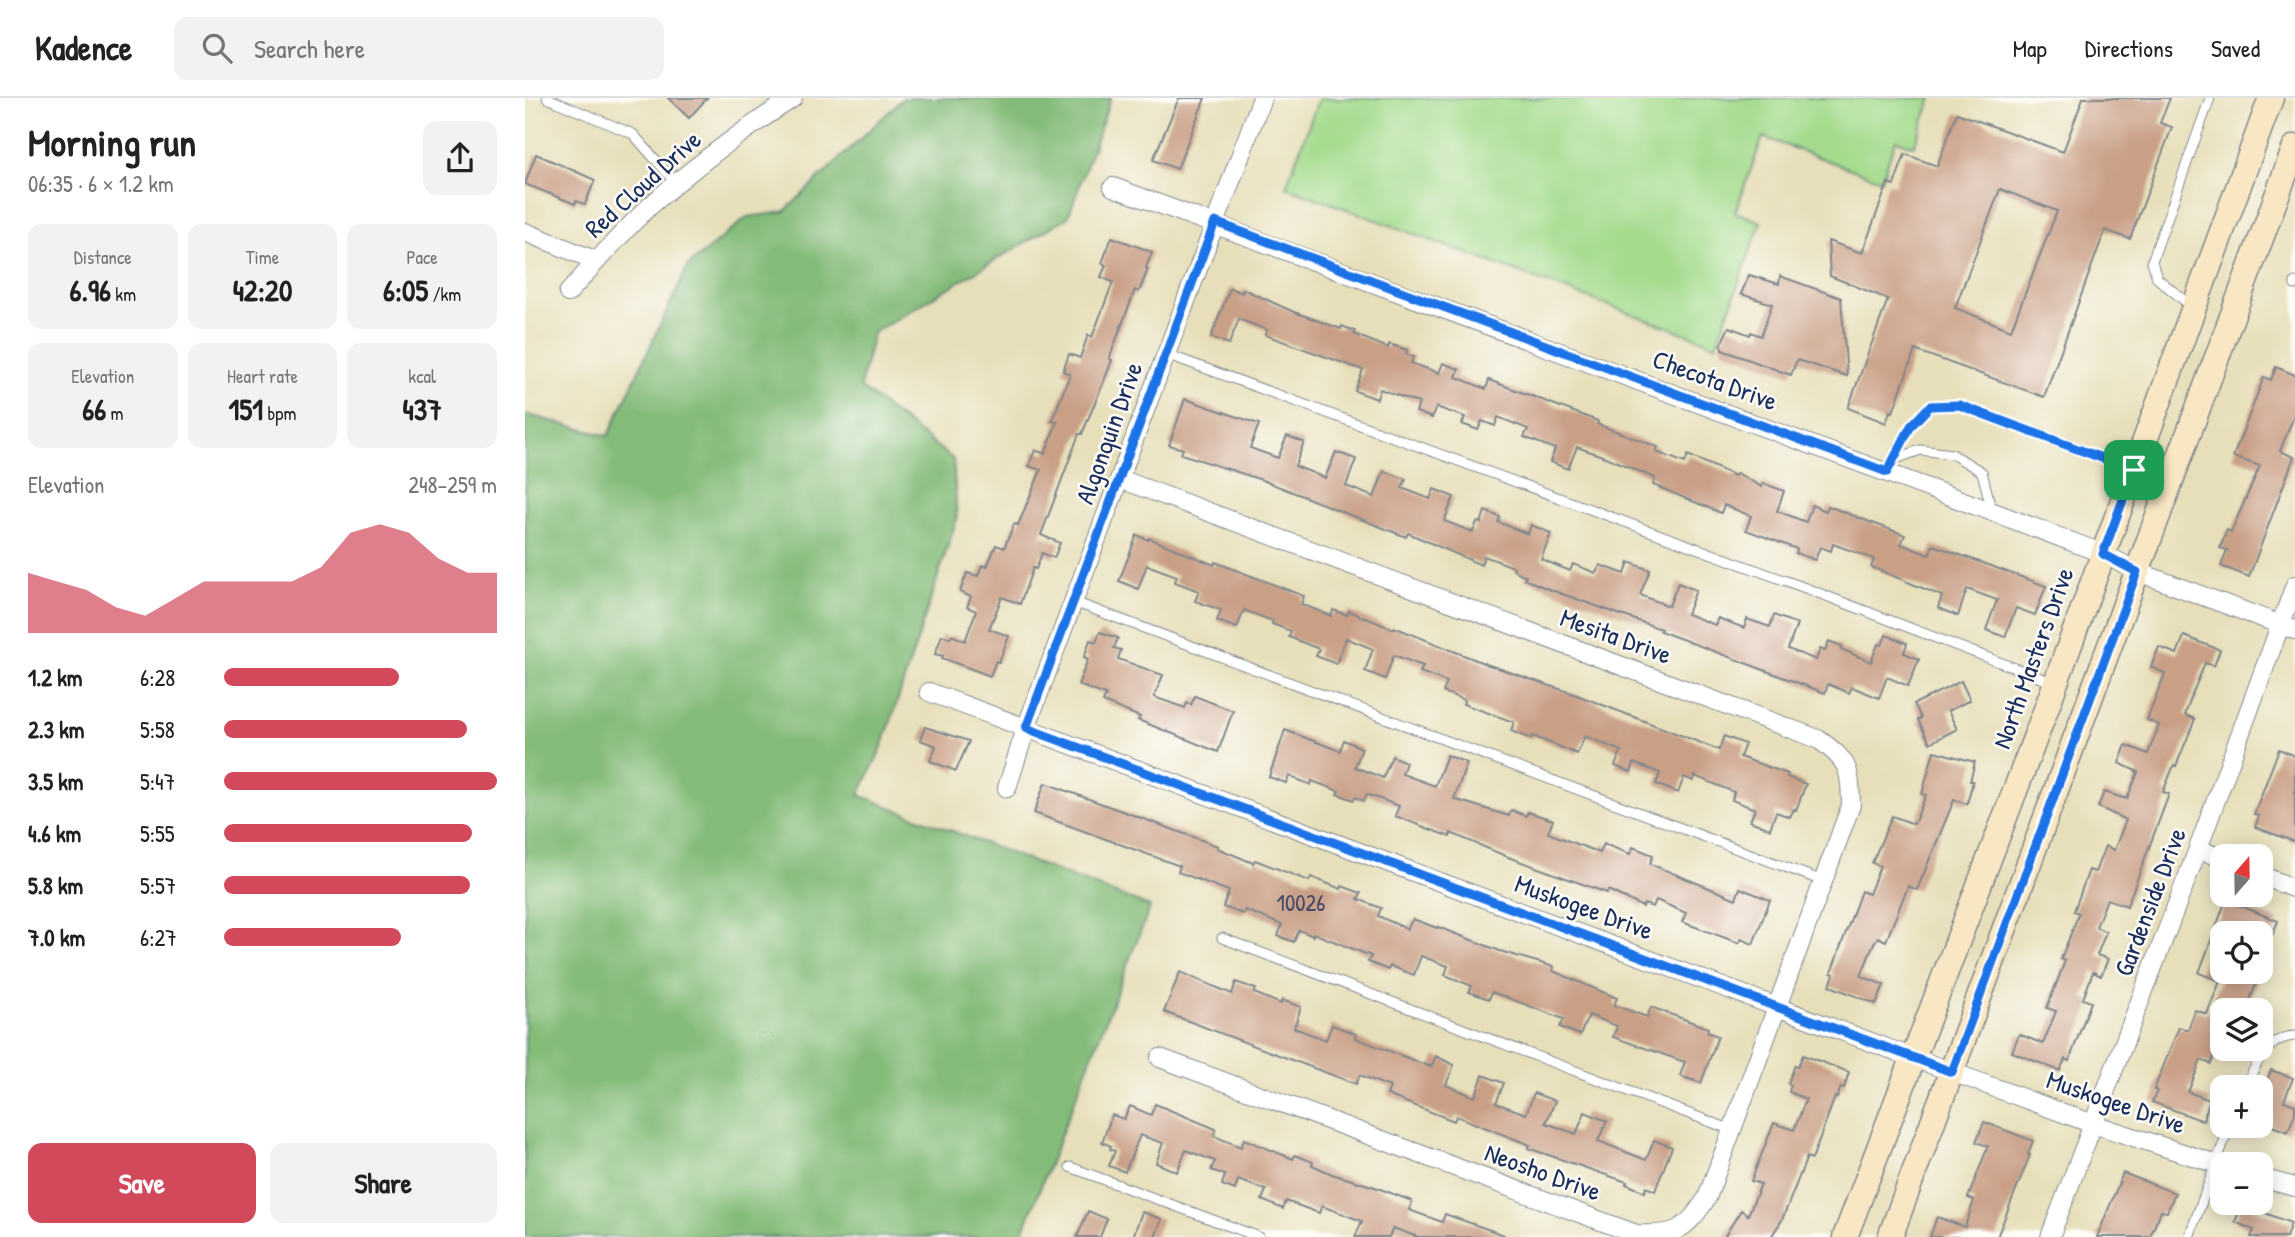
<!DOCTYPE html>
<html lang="en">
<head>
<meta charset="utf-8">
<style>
	:root { --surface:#fff; --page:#f2f2f2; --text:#222; --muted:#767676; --line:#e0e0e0; --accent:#d1495b }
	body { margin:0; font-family:"Patrick Hand",sans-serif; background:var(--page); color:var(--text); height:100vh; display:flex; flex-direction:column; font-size:26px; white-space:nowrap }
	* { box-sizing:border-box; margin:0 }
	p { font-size:23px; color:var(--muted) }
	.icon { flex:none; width:38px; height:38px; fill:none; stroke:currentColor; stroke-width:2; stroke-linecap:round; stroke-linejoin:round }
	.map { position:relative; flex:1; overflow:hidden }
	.details { display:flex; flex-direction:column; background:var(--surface); width:525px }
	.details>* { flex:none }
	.needle { width:46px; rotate:20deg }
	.buttons { position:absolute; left:1685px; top:746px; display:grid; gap:14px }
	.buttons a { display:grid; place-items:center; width:63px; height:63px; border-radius:14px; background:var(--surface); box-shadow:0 4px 18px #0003; font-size:35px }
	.pin { position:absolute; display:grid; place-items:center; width:60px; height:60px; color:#fff; margin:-30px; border-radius:14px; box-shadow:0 4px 10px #0006 }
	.round { display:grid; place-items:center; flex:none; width:74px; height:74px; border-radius:14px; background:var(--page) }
	.headline { display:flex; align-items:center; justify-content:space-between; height:119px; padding:0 28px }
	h1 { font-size:38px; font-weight:800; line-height:52px }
	.figures { display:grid; grid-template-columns:repeat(3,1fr); gap:10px; height:119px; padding:7px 28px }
	.figures div { display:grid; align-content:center; border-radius:14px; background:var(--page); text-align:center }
	.figures b { font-size:30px; font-weight:800 }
	.figures small { font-size:19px; font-weight:400 }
	.figures p { font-size:19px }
	.chart { height:196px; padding:14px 28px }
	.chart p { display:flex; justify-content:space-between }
	.chart svg { width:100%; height:126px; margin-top:7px; fill:var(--accent); opacity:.7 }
	.primary-button { display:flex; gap:14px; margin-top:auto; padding:14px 28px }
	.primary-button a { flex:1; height:80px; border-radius:14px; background:var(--accent); color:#fff; font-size:28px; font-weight:800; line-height:80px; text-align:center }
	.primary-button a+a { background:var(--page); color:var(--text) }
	ul { padding:0 28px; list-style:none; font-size:23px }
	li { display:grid; grid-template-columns:112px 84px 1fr; align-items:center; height:52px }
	li i { height:18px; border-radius:9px; background:var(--accent) }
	header { display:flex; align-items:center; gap:42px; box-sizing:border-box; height:98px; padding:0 35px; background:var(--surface); border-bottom:2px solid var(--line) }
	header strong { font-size:33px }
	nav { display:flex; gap:38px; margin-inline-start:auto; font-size:24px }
	.search { width:490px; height:63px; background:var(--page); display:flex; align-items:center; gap:18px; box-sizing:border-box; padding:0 24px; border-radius:14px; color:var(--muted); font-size:26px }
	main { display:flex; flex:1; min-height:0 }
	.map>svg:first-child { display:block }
	.green { fill:#a4db8d; stroke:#608576; stroke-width:2 }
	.forest { fill:#83bb78; stroke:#4f756b; stroke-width:2 }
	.building { fill:#c99f86; fill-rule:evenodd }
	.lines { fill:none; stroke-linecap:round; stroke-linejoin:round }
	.lane-casing { stroke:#81878c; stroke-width:11 }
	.street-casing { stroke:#81878c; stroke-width:20 }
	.secondary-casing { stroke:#81878c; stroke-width:27 }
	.lane { stroke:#fff; stroke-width:9 }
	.street { stroke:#fff; stroke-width:18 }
	.secondary { stroke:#f9e7c3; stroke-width:24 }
	.route-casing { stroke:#fff; stroke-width:14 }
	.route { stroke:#1a73e8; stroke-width:9 }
	.labels { text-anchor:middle; stroke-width:5; stroke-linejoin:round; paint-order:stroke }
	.number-label { font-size:23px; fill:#464b68 }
	.street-label { font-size:26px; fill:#1b2f5e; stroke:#fdfcf7 }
</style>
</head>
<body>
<header>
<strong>Kadence</strong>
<div class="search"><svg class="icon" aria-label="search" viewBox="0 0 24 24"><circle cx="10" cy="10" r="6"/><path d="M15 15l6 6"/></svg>Search here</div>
<nav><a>Map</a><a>Directions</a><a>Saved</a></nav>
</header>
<main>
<section class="details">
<div class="headline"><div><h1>Morning run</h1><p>06:35 · 6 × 1.2 km</p></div><a class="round"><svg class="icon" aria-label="share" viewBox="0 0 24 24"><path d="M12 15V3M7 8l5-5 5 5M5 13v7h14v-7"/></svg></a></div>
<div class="figures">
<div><p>Distance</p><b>6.96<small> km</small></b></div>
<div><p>Time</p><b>42:20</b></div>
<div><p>Pace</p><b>6:05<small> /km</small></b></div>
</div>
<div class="figures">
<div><p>Elevation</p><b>66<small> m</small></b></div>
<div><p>Heart rate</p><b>151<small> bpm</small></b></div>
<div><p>kcal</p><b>437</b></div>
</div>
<div class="chart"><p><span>Elevation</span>248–259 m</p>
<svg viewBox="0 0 160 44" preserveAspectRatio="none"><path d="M0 44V23L10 26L20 29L30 35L40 38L50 32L60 26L70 26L80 26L90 26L100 21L110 9L120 6L130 9L140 18L150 23L160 23V44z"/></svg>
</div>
<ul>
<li><b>1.2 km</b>6:28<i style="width:64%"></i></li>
<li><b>2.3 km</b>5:58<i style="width:89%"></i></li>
<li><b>3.5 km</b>5:47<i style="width:100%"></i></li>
<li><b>4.6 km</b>5:55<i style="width:91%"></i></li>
<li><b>5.8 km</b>5:57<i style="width:90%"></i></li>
<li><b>7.0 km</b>6:27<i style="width:65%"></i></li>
</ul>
<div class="primary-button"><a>Save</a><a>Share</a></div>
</section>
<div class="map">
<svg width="1770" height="1139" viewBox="0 0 1770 1139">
	<rect width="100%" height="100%" fill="#fdfcf7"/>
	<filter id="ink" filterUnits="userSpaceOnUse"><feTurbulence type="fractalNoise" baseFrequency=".0143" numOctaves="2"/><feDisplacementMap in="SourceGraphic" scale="14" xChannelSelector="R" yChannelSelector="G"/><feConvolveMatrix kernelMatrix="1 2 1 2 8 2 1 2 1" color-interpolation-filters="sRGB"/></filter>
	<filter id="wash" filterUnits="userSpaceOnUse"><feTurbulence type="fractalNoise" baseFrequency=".00686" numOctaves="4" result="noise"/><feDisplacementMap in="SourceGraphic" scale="28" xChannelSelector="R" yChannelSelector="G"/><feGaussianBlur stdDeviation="1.57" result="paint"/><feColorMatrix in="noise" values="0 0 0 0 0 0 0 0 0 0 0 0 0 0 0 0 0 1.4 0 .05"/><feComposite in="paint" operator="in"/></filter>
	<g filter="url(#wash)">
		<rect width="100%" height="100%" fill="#e7dfba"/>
		<path class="green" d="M 794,0 L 1407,0 L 1389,48 L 1371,42 L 1356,82 L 1238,39 L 1210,114 L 1236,124 L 1191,247 L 761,89 Z"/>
		<path class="forest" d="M 378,0 L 586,0 L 543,119 L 348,235 L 335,289 L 428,361 L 432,420 L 358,647 L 334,697 L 625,809 L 496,1139 L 0,1139 L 0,316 L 83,338 L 163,168 L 222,119 L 259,114 Z"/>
		<g id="blocks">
			<path class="building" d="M 143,0 L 182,0 L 164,20 Z
				M 654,0 L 680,0 L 652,71 L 628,62 Z
				M 1558,0 L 1645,0 L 1635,25 L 1647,29 L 1605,141 L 1580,132 L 1519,299 L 1390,252 L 1368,314 L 1365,313 L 1361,325 L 1323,310 L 1363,201 L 1305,178 L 1303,143 L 1337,155 L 1363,85 L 1369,87 L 1380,56 L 1412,68 L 1432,15 L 1538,54 ZM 1475,91 L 1532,113 L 1486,232 L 1430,210 Z
				M 11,56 L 70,82 L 60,106 L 51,103 L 50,106 L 0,86 Z
				M 587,139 L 627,154 L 621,170 L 623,171 L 614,194 L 610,192 L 584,261 L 587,262 L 577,288 L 557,336 L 554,336 L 516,437 L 535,445 L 529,460 L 517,455 L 511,471 L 508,470 L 495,506 L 477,499 L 464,531 L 484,538 L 474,564 L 471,563 L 465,578 L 417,560 L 418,558 L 410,556 L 417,537 L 425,540 L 427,537 L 440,543 L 451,513 L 442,509 L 446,499 L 435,494 L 442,475 L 453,478 L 457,467 L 462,469 L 471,447 L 479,450 L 489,426 L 493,427 L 516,372 L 504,368 L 510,352 L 520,356 L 532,324 L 527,323 L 545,276 L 538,273 L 544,256 L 555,260 L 563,237 L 567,239 L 588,184 L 576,179 L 581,167 L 577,165 Z
				M 1224,177 L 1254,186 L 1255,178 L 1316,200 L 1322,278 L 1272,262 L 1266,277 L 1197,252 L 1197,249 L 1195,248 L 1204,229 L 1225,237 L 1226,234 L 1236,238 L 1247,206 L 1216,196 Z
				M 705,190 L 717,195 L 718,191 L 769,214 L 816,231 L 817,228 L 830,233 L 829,236 L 863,250 L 864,246 L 882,252 L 881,256 L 889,259 L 886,265 L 914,275 L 918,265 L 934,271 L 931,279 L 961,291 L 964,282 L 1073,323 L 1072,326 L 1133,349 L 1131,354 L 1160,365 L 1163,357 L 1210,378 L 1212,375 L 1237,389 L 1238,385 L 1259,393 L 1252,413 L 1281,424 L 1287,407 L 1301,413 L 1303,408 L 1380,437 L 1376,446 L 1404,457 L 1408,447 L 1521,488 L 1510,517 L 1491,510 L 1480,539 L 1461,532 L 1472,502 L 1442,491 L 1433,518 L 1413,510 L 1417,498 L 1346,469 L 1349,461 L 1308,446 L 1306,453 L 1295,449 L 1290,462 L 1271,455 L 1272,451 L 1221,432 L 1226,418 L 1199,407 L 1196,415 L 1128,387 L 1130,380 L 1083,360 L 1052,349 L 1043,371 L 1025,364 L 1030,351 L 999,339 L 1003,331 L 973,319 L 970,328 L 957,323 L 953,332 L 937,326 L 940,319 L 911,309 L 907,320 L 891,314 L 894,305 L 855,291 L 852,301 L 830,293 L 838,272 L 740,237 L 742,232 L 714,221 L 704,246 L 686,239 Z
				M 1751,269 L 1770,277 L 1770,315 L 1755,353 L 1769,359 L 1724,479 L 1696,468 L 1702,452 L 1695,450 L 1702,432 L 1706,434 L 1735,368 L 1708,359 L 1739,279 L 1746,282 Z
				M 660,301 L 734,326 L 725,350 L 753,360 L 762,338 L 779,344 L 770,368 L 800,380 L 811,354 L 831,361 L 821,388 L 849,399 L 859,373 L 881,381 L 877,390 L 905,401 L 909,391 L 929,399 L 919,423 L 948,434 L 952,424 L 956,425 L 960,413 L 975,419 L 973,424 L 1003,436 L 1006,427 L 1026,435 L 1016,461 L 1045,473 L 1048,466 L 1071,475 L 1075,467 L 1100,476 L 1104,464 L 1125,472 L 1115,497 L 1144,508 L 1153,485 L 1171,492 L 1162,516 L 1190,527 L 1193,520 L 1219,530 L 1222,521 L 1245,529 L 1249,517 L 1272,526 L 1263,551 L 1291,562 L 1295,551 L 1300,553 L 1304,543 L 1317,548 L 1316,551 L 1346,564 L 1353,546 L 1357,547 L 1361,537 L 1382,545 L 1379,555 L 1394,561 L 1383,588 L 1362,579 L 1354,600 L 1327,589 L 1324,595 L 1303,586 L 1300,595 L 1135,533 L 1136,531 L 1026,492 L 999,481 L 1001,478 L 988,472 L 989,469 L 959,458 L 956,467 L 883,435 L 881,439 L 737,382 L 656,356 L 658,351 L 644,347 Z
				M 612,437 L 623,442 L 624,440 L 689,467 L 690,464 L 779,498 L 776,506 L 806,518 L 808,512 L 822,517 L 824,513 L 868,531 L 869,529 L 961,566 L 1052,597 L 1194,652 L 1199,638 L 1220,646 L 1215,659 L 1263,676 L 1262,679 L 1281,686 L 1271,712 L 1269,711 L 1265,719 L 1251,714 L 1245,731 L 1225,723 L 1230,711 L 1207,702 L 1209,694 L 1170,678 L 1168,683 L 1159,679 L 1153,695 L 1131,686 L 1135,675 L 1109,665 L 1106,674 L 1090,668 L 1096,653 L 1060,638 L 1052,656 L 1008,638 L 1006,641 L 986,633 L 989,624 L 938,606 L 940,602 L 918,594 L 922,584 L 895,574 L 898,568 L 869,557 L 860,581 L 840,573 L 848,551 L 821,540 L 811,566 L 791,558 L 794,551 L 764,539 L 766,533 L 747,526 L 748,523 L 719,512 L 712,530 L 692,523 L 696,512 L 670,503 L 674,493 L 650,484 L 652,478 L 622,467 L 613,491 L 594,483 Z
				M 575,534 L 593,540 L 589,550 L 596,552 L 593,561 L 638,577 L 629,599 L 660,610 L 662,605 L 666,607 L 670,598 L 708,613 L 693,654 L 613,622 L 615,619 L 578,604 L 581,597 L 553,587 L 563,561 L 559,559 L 565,542 L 571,544 Z
				M 1659,538 L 1695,552 L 1689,568 L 1680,565 L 1668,594 L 1660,617 L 1670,621 L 1651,668 L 1649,667 L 1638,694 L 1644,696 L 1602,808 L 1582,801 L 1571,829 L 1581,834 L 1572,857 L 1583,861 L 1576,878 L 1568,874 L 1558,901 L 1566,904 L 1544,963 L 1540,961 L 1535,973 L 1487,954 L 1494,936 L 1518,946 L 1531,913 L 1522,910 L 1540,863 L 1536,861 L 1554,815 L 1549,813 L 1564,772 L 1570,774 L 1580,748 L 1589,752 L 1601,722 L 1573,709 L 1579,694 L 1602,701 L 1613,674 L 1594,665 L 1601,647 L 1623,656 L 1634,627 L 1622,622 L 1640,575 L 1626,569 L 1634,549 L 1652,556 Z
				M 1436,583 L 1445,602 L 1423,613 L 1432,631 L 1405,645 L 1393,622 L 1396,620 L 1389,606 Z
				M 400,629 L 444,643 L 431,673 L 405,663 L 411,648 L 395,642 Z
				M 760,632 L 815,653 L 819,642 L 837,650 L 830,669 L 858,680 L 867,658 L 881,664 L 877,676 L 910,688 L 922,657 L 942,665 L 929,701 L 984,718 L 986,712 L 1001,718 L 1003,714 L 1028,722 L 1023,735 L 1075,755 L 1079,746 L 1105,756 L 1108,749 L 1128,757 L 1125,766 L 1211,801 L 1215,790 L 1245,802 L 1228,846 L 1216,841 L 1214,845 L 1157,824 L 1161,815 L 1131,802 L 1128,809 L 1119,806 L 1118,809 L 1083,792 L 1082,795 L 983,759 L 926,735 L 925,739 L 870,718 L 874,708 L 842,696 L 839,703 L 830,699 L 829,702 L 812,696 L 814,693 L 787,683 L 786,687 L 764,678 L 761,685 L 744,679 Z
				M 1754,651 L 1770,658 L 1770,744 L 1730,729 L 1734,718 L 1729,716 Z
				M 1409,653 L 1450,664 L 1445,683 L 1448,683 L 1442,706 L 1429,702 L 1392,792 L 1383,788 L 1361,843 L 1353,839 L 1349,845 L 1336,878 L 1359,887 L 1351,906 L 1305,888 L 1309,876 L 1306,875 L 1336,793 L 1344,796 L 1355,768 L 1347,765 L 1367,718 L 1389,726 L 1401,697 L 1397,696 Z
				M 520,685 L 693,748 L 692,750 L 728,765 L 730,762 L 784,783 L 786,779 L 816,791 L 817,788 L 836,795 L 833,801 L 856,810 L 853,818 L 882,831 L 888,821 L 912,830 L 913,829 L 975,853 L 1029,869 L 1028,873 L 1092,900 L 1089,907 L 1122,919 L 1126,909 L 1183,930 L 1182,934 L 1193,938 L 1176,985 L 1155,978 L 1160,964 L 1088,939 L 1092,928 L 1064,917 L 1055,937 L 1035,929 L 1039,921 L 967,894 L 964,901 L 944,894 L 947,888 L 920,877 L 923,868 L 896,858 L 889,877 L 865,868 L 863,872 L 843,864 L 846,858 L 788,835 L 788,838 L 774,832 L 769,844 L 753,838 L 757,827 L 720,812 L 718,816 L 698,809 L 704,793 L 653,774 L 655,768 L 509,715 Z
				M 1701,802 L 1753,823 L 1737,863 L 1736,835 L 1698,835 L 1698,875 L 1698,873 L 1736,873 L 1721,912 L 1698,912 L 1698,935 L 1686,966 L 1676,962 L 1663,994 L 1685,1002 L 1678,1023 L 1627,1004 L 1632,993 L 1629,992 L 1654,929 L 1663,932 L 1670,912 L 1682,916 L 1695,883 L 1674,875 Z
				M 655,874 L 707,896 L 711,884 L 731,891 L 729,895 L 756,906 L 757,902 L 776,909 L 769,930 L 801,942 L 807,927 L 831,936 L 830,940 L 906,969 L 911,958 L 929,967 L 921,987 L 950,999 L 958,977 L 979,985 L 971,1005 L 1001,1016 L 1009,995 L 1030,1003 L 1021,1025 L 1051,1036 L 1060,1014 L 1082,1023 L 1073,1043 L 1121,1062 L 1129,1042 L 1147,1049 L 1130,1093 L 1121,1089 L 1120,1094 L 1101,1086 L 1102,1084 L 1003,1050 L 1005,1047 L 931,1018 L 929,1023 L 862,997 L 865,989 L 835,977 L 831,986 L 639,914 Z
				M 1278,957 L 1324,974 L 1319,990 L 1316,989 L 1312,1000 L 1310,999 L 1287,1061 L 1282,1059 L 1257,1122 L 1246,1139 L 1199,1139 L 1216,1112 L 1223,1117 L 1236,1086 L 1226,1083 L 1249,1025 L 1269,1032 L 1281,1001 L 1264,994 L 1266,987 L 1263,986 L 1270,967 L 1273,968 Z
				M 1746,972 L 1768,980 L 1759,1003 L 1770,1007 L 1770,1015 L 1763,1034 L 1736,1024 L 1736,985 L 1740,987 Z
				M 630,1006 L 691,1031 L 689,1038 L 716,1049 L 719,1041 L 768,1061 L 770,1057 L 788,1064 L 787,1067 L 807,1076 L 850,1089 L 887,1103 L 884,1112 L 917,1124 L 920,1116 L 979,1137 L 979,1139 L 893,1139 L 868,1130 L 864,1139 L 830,1139 L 837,1123 L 797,1108 L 794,1115 L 761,1103 L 758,1111 L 737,1102 L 741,1092 L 713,1082 L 710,1092 L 697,1087 L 700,1077 L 686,1072 L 690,1063 L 661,1052 L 652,1074 L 631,1065 L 638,1045 L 615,1037 L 600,1074 L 584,1068 L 590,1053 L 585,1051 L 586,1048 L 577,1044 L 587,1017 L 599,1021 L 605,1008 L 626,1017 Z
				M 1459,1024 L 1508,1043 L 1503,1056 L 1505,1057 L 1472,1139 L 1405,1139 L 1412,1119 L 1440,1129 L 1449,1102 L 1443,1100 L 1463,1048 L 1451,1044 Z
				M 1598,1075 L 1650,1095 L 1642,1114 L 1636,1113 L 1625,1139 L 1572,1139 Z
				M 1717,1106 L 1766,1125 L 1761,1139 L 1726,1139 L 1729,1132 L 1710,1124 Z
				M 563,1113 L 582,1121 L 575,1139 L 552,1139 Z
				M 617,1114 L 637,1121 L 630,1139 L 608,1139 Z"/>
		</g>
	</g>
	<g filter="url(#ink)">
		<use href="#blocks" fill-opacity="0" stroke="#81878c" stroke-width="2"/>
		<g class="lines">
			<defs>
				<path id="lane" d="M 22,0 L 108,36 L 152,86
					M 1770,184 L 1770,187
					M 1667,209 L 1632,180 L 1627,163 L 1685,0
					M 641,256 L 1275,488 L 1529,585
					M 1368,362 L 1395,352 L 1427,356 L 1457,374 L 1467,413
					M 1361,374 L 1386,328 L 1405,308 L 1434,307 L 1606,371
					M 549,504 L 1298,783
					M 697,840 L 1207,1032
					M 1721,989 C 1730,967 1742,939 1770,938
					M 545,1069 L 734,1139
					M 1664,1139 L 1705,1027"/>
				<path id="street" d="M 588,89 L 1476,417 L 1579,456 L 1613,474 L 1770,532
					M 0,134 L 72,163
					M 43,195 C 70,165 96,135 125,108 C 167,70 220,31 268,0
					M 595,381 L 1293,641 C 1324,663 1325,670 1326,707 L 1182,1100 C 1159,1134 1152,1137 1111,1136 L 635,960
					M 404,594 L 1389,960 L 1568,1026 L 1698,1068
					M 482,690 L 501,630 L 737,0
					M 1673,751 L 1698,761
					M 1736,777 L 1770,791
					M 1736,1080 L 1770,1089
					M 1525,1139 L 1673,751 L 1770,487"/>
				<path id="secondary" d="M 1320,1139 L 1520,614 L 1746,0
					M 1365,1139 L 1770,49"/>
			</defs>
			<use href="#lane" class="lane-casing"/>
			<use href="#street" class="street-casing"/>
			<use href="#secondary" class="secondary-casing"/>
			<use href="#lane" class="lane"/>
			<use href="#street" class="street"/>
			<use href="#secondary" class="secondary"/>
		</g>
	</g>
	<g class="lines" filter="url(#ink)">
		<defs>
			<path id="route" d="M 690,124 L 1362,374 L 1386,328 L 1405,308 L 1434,307 L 1609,372 L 1578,456 L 1612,474 L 1427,974 L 501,630 Z"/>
		</defs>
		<use href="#route" class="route-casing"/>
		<use href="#route" class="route"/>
	</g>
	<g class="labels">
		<g class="number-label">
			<text x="776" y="813">10026</text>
		</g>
		<g class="street-label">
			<text transform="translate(118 86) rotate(-42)" y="9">Red Cloud Drive</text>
			<text transform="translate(1190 282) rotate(20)" y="9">Checota Drive</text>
			<text transform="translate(584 335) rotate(-70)" y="9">Algonquin Drive</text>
			<text transform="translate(1091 538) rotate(20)" y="9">Mesita Drive</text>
			<text transform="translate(1508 560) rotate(-70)" y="9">North Masters Drive</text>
			<text transform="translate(1625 804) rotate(-69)" y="9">Gardenside Drive</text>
			<text transform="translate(1059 809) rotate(20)" y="9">Muskogee Drive</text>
			<text transform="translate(1591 1004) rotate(19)" y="9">Muskogee Drive</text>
			<text transform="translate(1018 1074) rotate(20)" y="9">Neosho Drive</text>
		</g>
	</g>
</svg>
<div class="buttons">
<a><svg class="needle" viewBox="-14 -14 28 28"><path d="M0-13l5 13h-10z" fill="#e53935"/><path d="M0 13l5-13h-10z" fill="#767676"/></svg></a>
<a><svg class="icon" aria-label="locate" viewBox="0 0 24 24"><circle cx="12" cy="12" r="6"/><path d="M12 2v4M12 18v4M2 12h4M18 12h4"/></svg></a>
<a><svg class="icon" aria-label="layers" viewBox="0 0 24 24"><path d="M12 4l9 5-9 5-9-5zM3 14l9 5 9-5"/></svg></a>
<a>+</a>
<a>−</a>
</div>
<div class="pin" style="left:1609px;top:372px;background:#1e9e55"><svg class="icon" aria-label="arrive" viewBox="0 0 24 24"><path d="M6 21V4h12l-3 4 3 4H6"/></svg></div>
</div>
</main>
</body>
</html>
